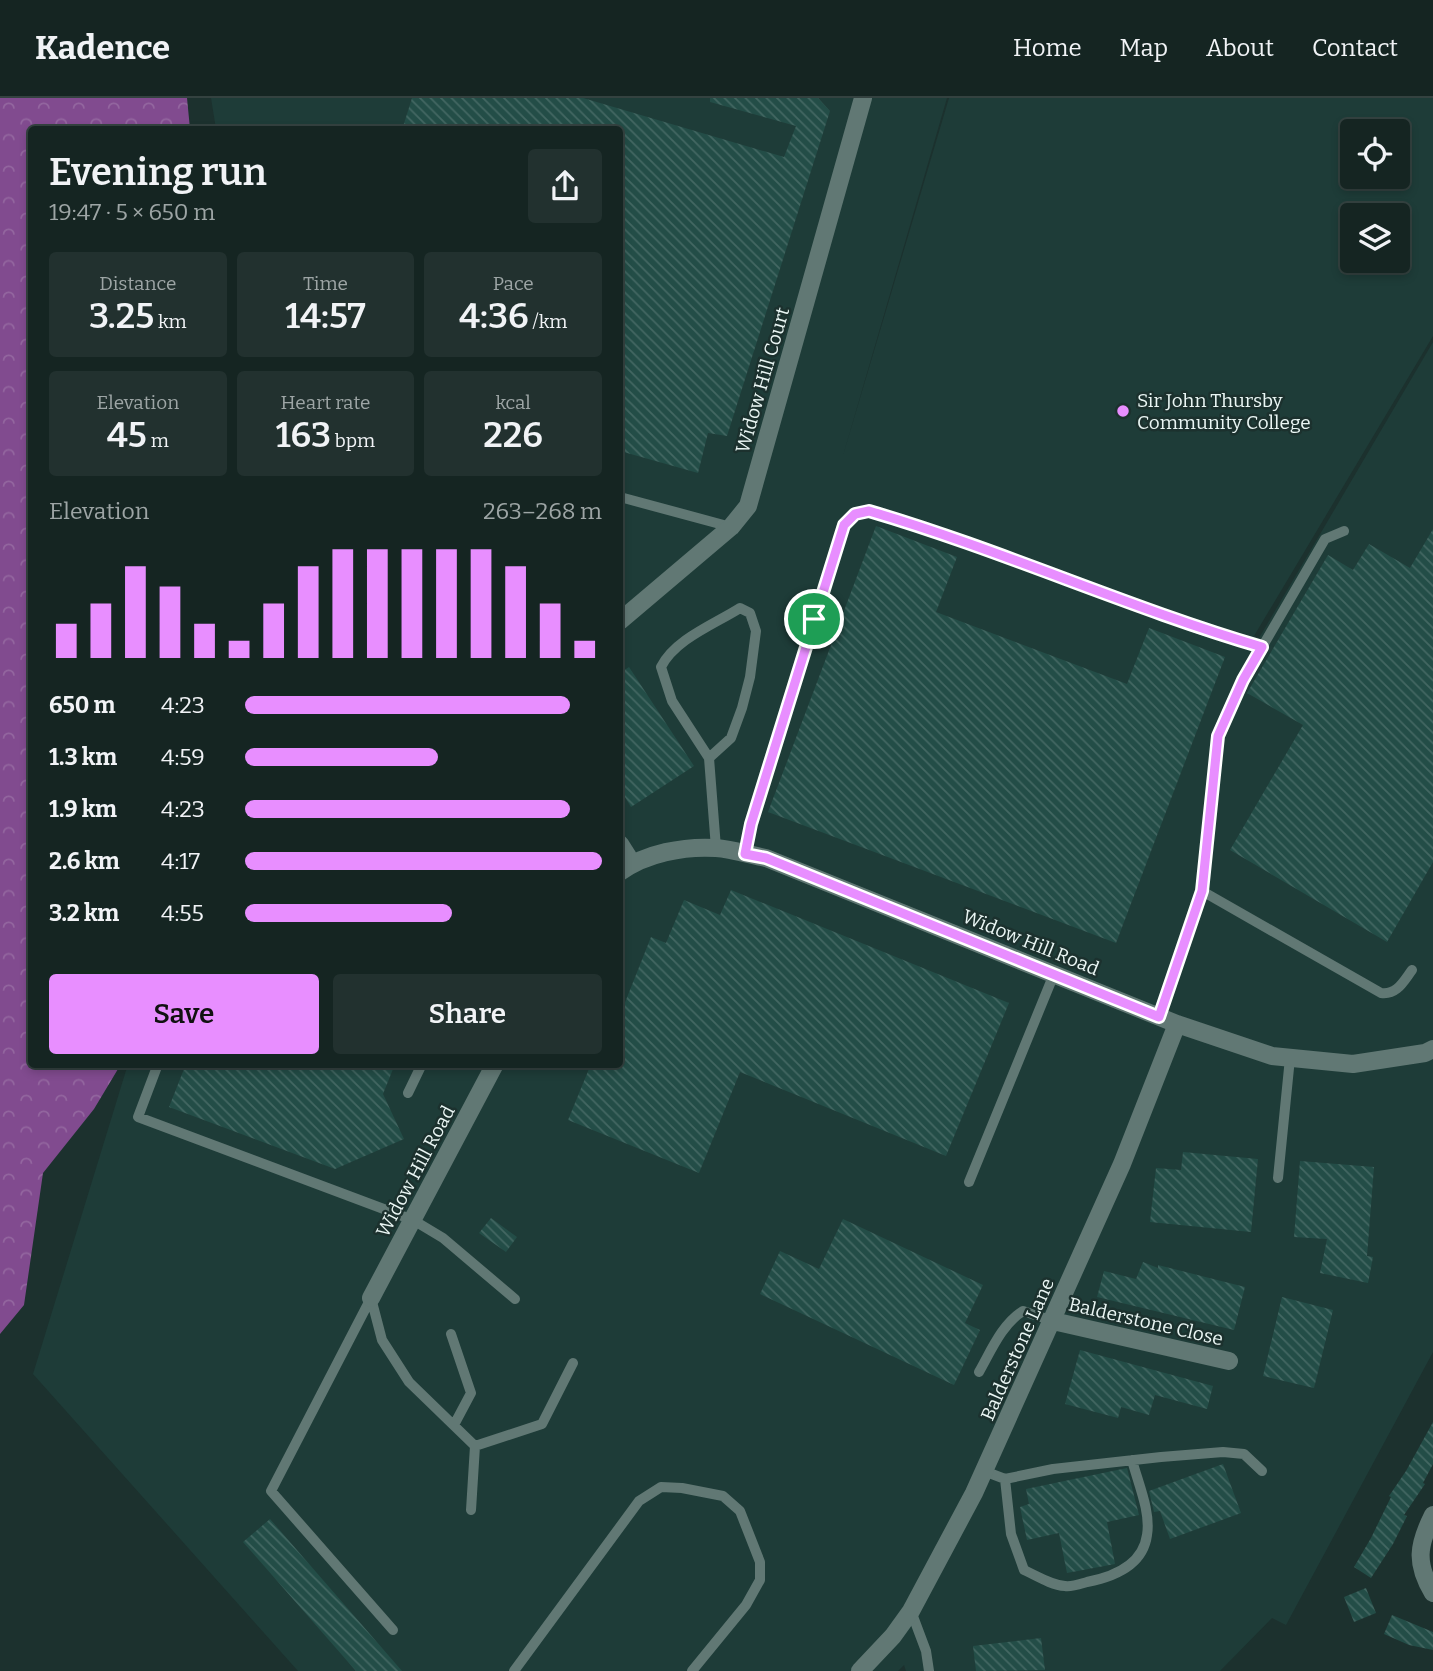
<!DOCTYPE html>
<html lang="en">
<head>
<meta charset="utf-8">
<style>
	:root { --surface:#152522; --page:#22312f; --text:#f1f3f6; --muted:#9da5a5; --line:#344240; --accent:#e88eff }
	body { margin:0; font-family:Bitter,serif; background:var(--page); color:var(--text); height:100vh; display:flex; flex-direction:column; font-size:26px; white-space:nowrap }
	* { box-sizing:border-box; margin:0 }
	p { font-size:23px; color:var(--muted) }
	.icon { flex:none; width:38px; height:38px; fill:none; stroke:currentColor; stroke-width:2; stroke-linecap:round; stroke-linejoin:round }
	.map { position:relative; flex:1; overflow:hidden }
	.drawer { position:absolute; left:28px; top:28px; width:595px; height:942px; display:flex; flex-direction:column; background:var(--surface); border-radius:7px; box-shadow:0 4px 10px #0003,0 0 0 2px var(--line) }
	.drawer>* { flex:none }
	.tools { position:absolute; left:1340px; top:21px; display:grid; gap:14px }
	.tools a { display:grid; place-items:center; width:70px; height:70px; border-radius:7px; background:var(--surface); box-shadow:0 4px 10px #0003,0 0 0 2px var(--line); font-size:35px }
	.pin { position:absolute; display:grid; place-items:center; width:60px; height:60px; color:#fff; margin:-30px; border:4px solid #fff; border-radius:50%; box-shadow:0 2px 7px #0007 }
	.round { display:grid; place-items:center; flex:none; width:74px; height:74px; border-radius:7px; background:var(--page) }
	.overview { display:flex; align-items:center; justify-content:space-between; height:119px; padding:0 21px }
	h1 { font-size:38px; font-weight:600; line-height:52px }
	.stats { display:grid; grid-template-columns:repeat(3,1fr); gap:10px; height:119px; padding:7px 21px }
	.stats div { display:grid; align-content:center; border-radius:7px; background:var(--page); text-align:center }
	.stats b { font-size:35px; font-weight:600 }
	.stats small { font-size:19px; font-weight:400 }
	.stats p { font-size:19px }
	.chart { height:196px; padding:14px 21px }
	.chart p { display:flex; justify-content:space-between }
	.chart svg { width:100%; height:126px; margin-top:7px; stroke:var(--accent); stroke-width:6 }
	.button { display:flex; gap:14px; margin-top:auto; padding:14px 21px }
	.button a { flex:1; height:80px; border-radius:7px; background:var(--accent); color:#111; font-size:28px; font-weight:600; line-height:80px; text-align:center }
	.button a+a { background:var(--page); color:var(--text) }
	ul { padding:0 21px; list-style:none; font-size:23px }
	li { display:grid; grid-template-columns:112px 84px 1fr; align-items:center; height:52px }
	li i { height:18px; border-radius:9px; background:var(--accent) }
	header { display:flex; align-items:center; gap:42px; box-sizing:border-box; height:98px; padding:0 35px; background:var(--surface); border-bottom:2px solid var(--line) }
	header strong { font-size:33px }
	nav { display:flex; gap:38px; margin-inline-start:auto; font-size:24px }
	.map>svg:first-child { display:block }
	.built { fill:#1e3c38; fill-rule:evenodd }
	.forest { fill:url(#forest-crowns) }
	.building { fill:url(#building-back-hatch) }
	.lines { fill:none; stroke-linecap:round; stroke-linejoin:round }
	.lane { stroke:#617874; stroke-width:10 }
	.street { stroke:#617874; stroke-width:18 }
	.route-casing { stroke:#fff; stroke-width:14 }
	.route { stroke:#e88eff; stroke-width:9 }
	.poi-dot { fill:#e88eff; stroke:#1c312e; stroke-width:2.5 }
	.labels { text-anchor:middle; stroke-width:5; stroke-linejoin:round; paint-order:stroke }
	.street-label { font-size:19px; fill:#eaf6f4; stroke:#1c312e }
	.poi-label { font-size:19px; fill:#eaf6f4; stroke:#1c312e; text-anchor:start }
</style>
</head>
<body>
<header>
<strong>Kadence</strong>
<nav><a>Home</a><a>Map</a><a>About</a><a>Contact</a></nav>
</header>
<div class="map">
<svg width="1433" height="1573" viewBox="0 0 1433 1573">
	<defs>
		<pattern id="forest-crowns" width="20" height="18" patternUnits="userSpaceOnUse" patternTransform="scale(1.75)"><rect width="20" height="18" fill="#814b8f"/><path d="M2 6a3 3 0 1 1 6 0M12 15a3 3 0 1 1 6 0" fill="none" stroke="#93669f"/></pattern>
		<pattern id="building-back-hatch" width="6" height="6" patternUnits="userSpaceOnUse" patternTransform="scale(1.75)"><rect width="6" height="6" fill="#234d47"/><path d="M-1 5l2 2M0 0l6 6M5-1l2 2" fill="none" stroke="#436762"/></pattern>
	</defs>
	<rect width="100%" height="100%" fill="#1c312e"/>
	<path class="built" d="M 211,0 L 947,0 L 842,361 L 949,0 L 1433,0 L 1433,238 L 1254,538 L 1259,540 L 1433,244 L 1433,1254 L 1286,1527 L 1272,1520 L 1220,1573 L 906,1573 L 904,1567 L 898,1573 L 298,1573 L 33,1276 L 128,966 L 620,966 L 620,32 L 216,31 ZM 1353,33 L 1398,33 L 1398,79 L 1353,79 ZM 1353,117 L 1398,117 L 1398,163 L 1353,163 Z"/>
	<path class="forest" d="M 0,0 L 187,0 L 190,31 L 32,32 L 32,966 L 121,966 L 94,1011 L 43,1075 L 24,1207 L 0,1236 Z"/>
	<path class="building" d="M 412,0 L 583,0 L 784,59 L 796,28 L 710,4 L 710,0 L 818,0 L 830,13 L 727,338 L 708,335 L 698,375 L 620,353 L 620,32 L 402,32 Z
		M 876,428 L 957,459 L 936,514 L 1127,586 L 1149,530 L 1225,559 L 1116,845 L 768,714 Z
		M 1433,431 L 1433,764 L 1387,844 L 1230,752 L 1303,627 L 1247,595 L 1328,457 L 1353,472 L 1369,446 L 1410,470 Z
		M 629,569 L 694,668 L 631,709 L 620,691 L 620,575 Z
		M 731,792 L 1009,905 L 946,1058 L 740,974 L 699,1075 L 568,1022 L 591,966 L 620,966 L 620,917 L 651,839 L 666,845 L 684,802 L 720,817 Z
		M 186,966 L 395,966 L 383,996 L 404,1041 L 335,1071 L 169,1009 Z
		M 1183,1054 L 1258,1061 L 1251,1134 L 1150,1124 L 1156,1070 L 1181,1072 Z
		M 1300,1063 L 1374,1069 L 1367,1158 L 1373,1159 L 1368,1185 L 1320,1175 L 1327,1141 L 1294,1139 Z
		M 491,1120 L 517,1139 L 506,1154 L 479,1135 Z
		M 843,1121 L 983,1187 L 965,1225 L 980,1232 L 954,1287 L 760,1196 L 780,1153 L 819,1171 Z
		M 1143,1164 L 1158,1170 L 1158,1167 L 1245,1189 L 1234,1232 L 1097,1199 L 1104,1173 L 1136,1181 Z
		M 1282,1199 L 1333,1212 L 1314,1290 L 1263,1278 Z
		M 1080,1252 L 1213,1288 L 1207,1311 L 1155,1297 L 1149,1317 L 1121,1309 L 1118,1320 L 1065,1306 Z
		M 1433,1324 L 1433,1366 L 1423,1385 L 1425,1386 L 1404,1417 L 1407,1418 L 1393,1446 L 1371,1480 L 1354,1469 L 1371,1440 L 1391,1399 L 1389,1398 L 1406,1373 Z
		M 1223,1366 L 1241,1415 L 1170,1441 L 1160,1413 L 1154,1414 L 1149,1393 Z
		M 1127,1370 L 1139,1417 L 1107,1424 L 1115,1466 L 1067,1475 L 1059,1435 L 1027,1442 L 1020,1409 L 1029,1406 L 1026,1391 Z
		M 270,1421 L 402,1573 L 356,1573 L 243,1444 Z
		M 1366,1490 L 1376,1515 L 1354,1524 L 1344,1499 Z
		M 1392,1517 L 1433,1534 L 1433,1552 L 1409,1547 L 1384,1536 Z
		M 1041,1540 L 1045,1572 L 976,1573 L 973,1548 Z"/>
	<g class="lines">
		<path class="lane" d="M 620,399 L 731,429
			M 709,660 L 731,640 L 742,610 L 750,579 L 756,533 L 750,515 L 740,510 C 715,526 675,541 661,569 L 672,603 L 709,660 L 716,750
			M 745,756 L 751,725 L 839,443 L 844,427 L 855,416 L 869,413 L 926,430 L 1202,532 L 1262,549
			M 1202,793 L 1381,895 C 1397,897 1403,884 1412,872
			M 1159,919 L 1202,793 L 1218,638 L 1243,582 L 1325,441 L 1344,433
			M 158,966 L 138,1019 L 413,1122 L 443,1140 L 515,1201
			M 408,995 L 422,966
			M 1278,1080 L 1290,960
			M 969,1084 L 1054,876
			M 371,1200 L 271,1393 L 393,1532
			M 371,1200 L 382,1242 L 409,1284 L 475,1348 L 542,1326 L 573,1265
			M 451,1236 L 471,1295 L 454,1327
			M 979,1274 C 991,1253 1002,1226 1023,1213 L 1053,1223
			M 984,1373 L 1005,1381 L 1011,1436 L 1024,1472 C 1037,1478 1051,1487 1065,1488 C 1072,1489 1080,1486 1087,1484 C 1113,1479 1143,1467 1147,1437 C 1151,1414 1138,1385 1132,1362
			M 1005,1381 L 1053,1371 L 1161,1359 L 1223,1354 L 1244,1356 L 1262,1373
			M 471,1412 L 475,1348
			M 911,1513 L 926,1553 L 929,1573
			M 514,1573 L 639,1403 L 661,1389 L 682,1390 L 723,1398 L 740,1413 L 760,1464 L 760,1482 L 746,1507 L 692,1573"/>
		<path class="street" d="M 620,523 L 731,429 L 748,408 L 863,0
			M 620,746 L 632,765
			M 620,774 C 646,755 684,748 716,750 C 732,751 750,757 766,760 L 1177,926 L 1272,958 L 1353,966 L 1425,955 L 1433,951
			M 371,1200 L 495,966
			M 1053,1223 L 1229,1263
			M 1433,1417 C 1418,1447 1415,1465 1433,1495
			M 860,1573 L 893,1538 L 911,1513 L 974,1395 L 1122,1066 L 1177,926"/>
	</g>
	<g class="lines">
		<defs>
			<path id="route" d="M 869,413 C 1002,452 1129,510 1262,549 L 1243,582 L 1218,638 L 1202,793 L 1159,919 L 766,760 L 745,756 L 751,726 L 844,427 L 855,416 Z"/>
		</defs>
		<use href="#route" class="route-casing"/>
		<use href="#route" class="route"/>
	</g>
	<circle class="poi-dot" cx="1123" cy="313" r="7"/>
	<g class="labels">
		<g class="street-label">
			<text transform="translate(762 282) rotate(-74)" y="7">Widow Hill Court</text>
			<text transform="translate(1031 844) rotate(22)" y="7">Widow Hill Road</text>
			<text transform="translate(415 1073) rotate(-62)" y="7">Widow Hill Road</text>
			<text transform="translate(1146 1223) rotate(13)" y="7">Balderstone Close</text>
			<text transform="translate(1017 1251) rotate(-66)" y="7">Balderstone Lane</text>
		</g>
		<g class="poi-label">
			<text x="1137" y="309">Sir John Thursby<tspan x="1137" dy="22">Community College</tspan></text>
		</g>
	</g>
</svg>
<div class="tools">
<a><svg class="icon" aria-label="locate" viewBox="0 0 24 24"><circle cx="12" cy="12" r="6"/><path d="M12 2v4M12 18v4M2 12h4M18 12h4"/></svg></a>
<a><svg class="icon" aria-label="layers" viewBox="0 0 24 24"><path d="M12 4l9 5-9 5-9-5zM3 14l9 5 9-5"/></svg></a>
</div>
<div class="pin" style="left:814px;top:521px;background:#1e9e55"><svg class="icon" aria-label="arrive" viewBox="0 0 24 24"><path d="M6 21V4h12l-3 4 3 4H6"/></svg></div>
<section class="drawer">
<div class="overview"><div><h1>Evening run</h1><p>19:47 · 5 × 650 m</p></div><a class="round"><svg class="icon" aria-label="share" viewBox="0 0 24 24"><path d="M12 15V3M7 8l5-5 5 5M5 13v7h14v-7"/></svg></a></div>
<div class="stats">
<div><p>Distance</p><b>3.25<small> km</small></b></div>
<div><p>Time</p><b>14:57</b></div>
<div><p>Pace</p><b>4:36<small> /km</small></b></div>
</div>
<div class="stats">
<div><p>Elevation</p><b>45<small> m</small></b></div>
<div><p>Heart rate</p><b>163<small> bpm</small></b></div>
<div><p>kcal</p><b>226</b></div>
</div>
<div class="chart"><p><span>Elevation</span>263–268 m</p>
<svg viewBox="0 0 160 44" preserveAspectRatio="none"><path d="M5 44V32M15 44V25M25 44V12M35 44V19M45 44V32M55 44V38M65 44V25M75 44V12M85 44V6M95 44V6M105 44V6M115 44V6M125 44V6M135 44V12M145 44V25M155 44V38"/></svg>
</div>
<ul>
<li><b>650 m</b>4:23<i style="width:91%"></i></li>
<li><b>1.3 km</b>4:59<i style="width:54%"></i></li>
<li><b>1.9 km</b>4:23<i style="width:91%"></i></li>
<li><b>2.6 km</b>4:17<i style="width:100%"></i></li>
<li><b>3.2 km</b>4:55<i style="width:58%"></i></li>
</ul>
<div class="button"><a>Save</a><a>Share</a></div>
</section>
</div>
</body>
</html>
